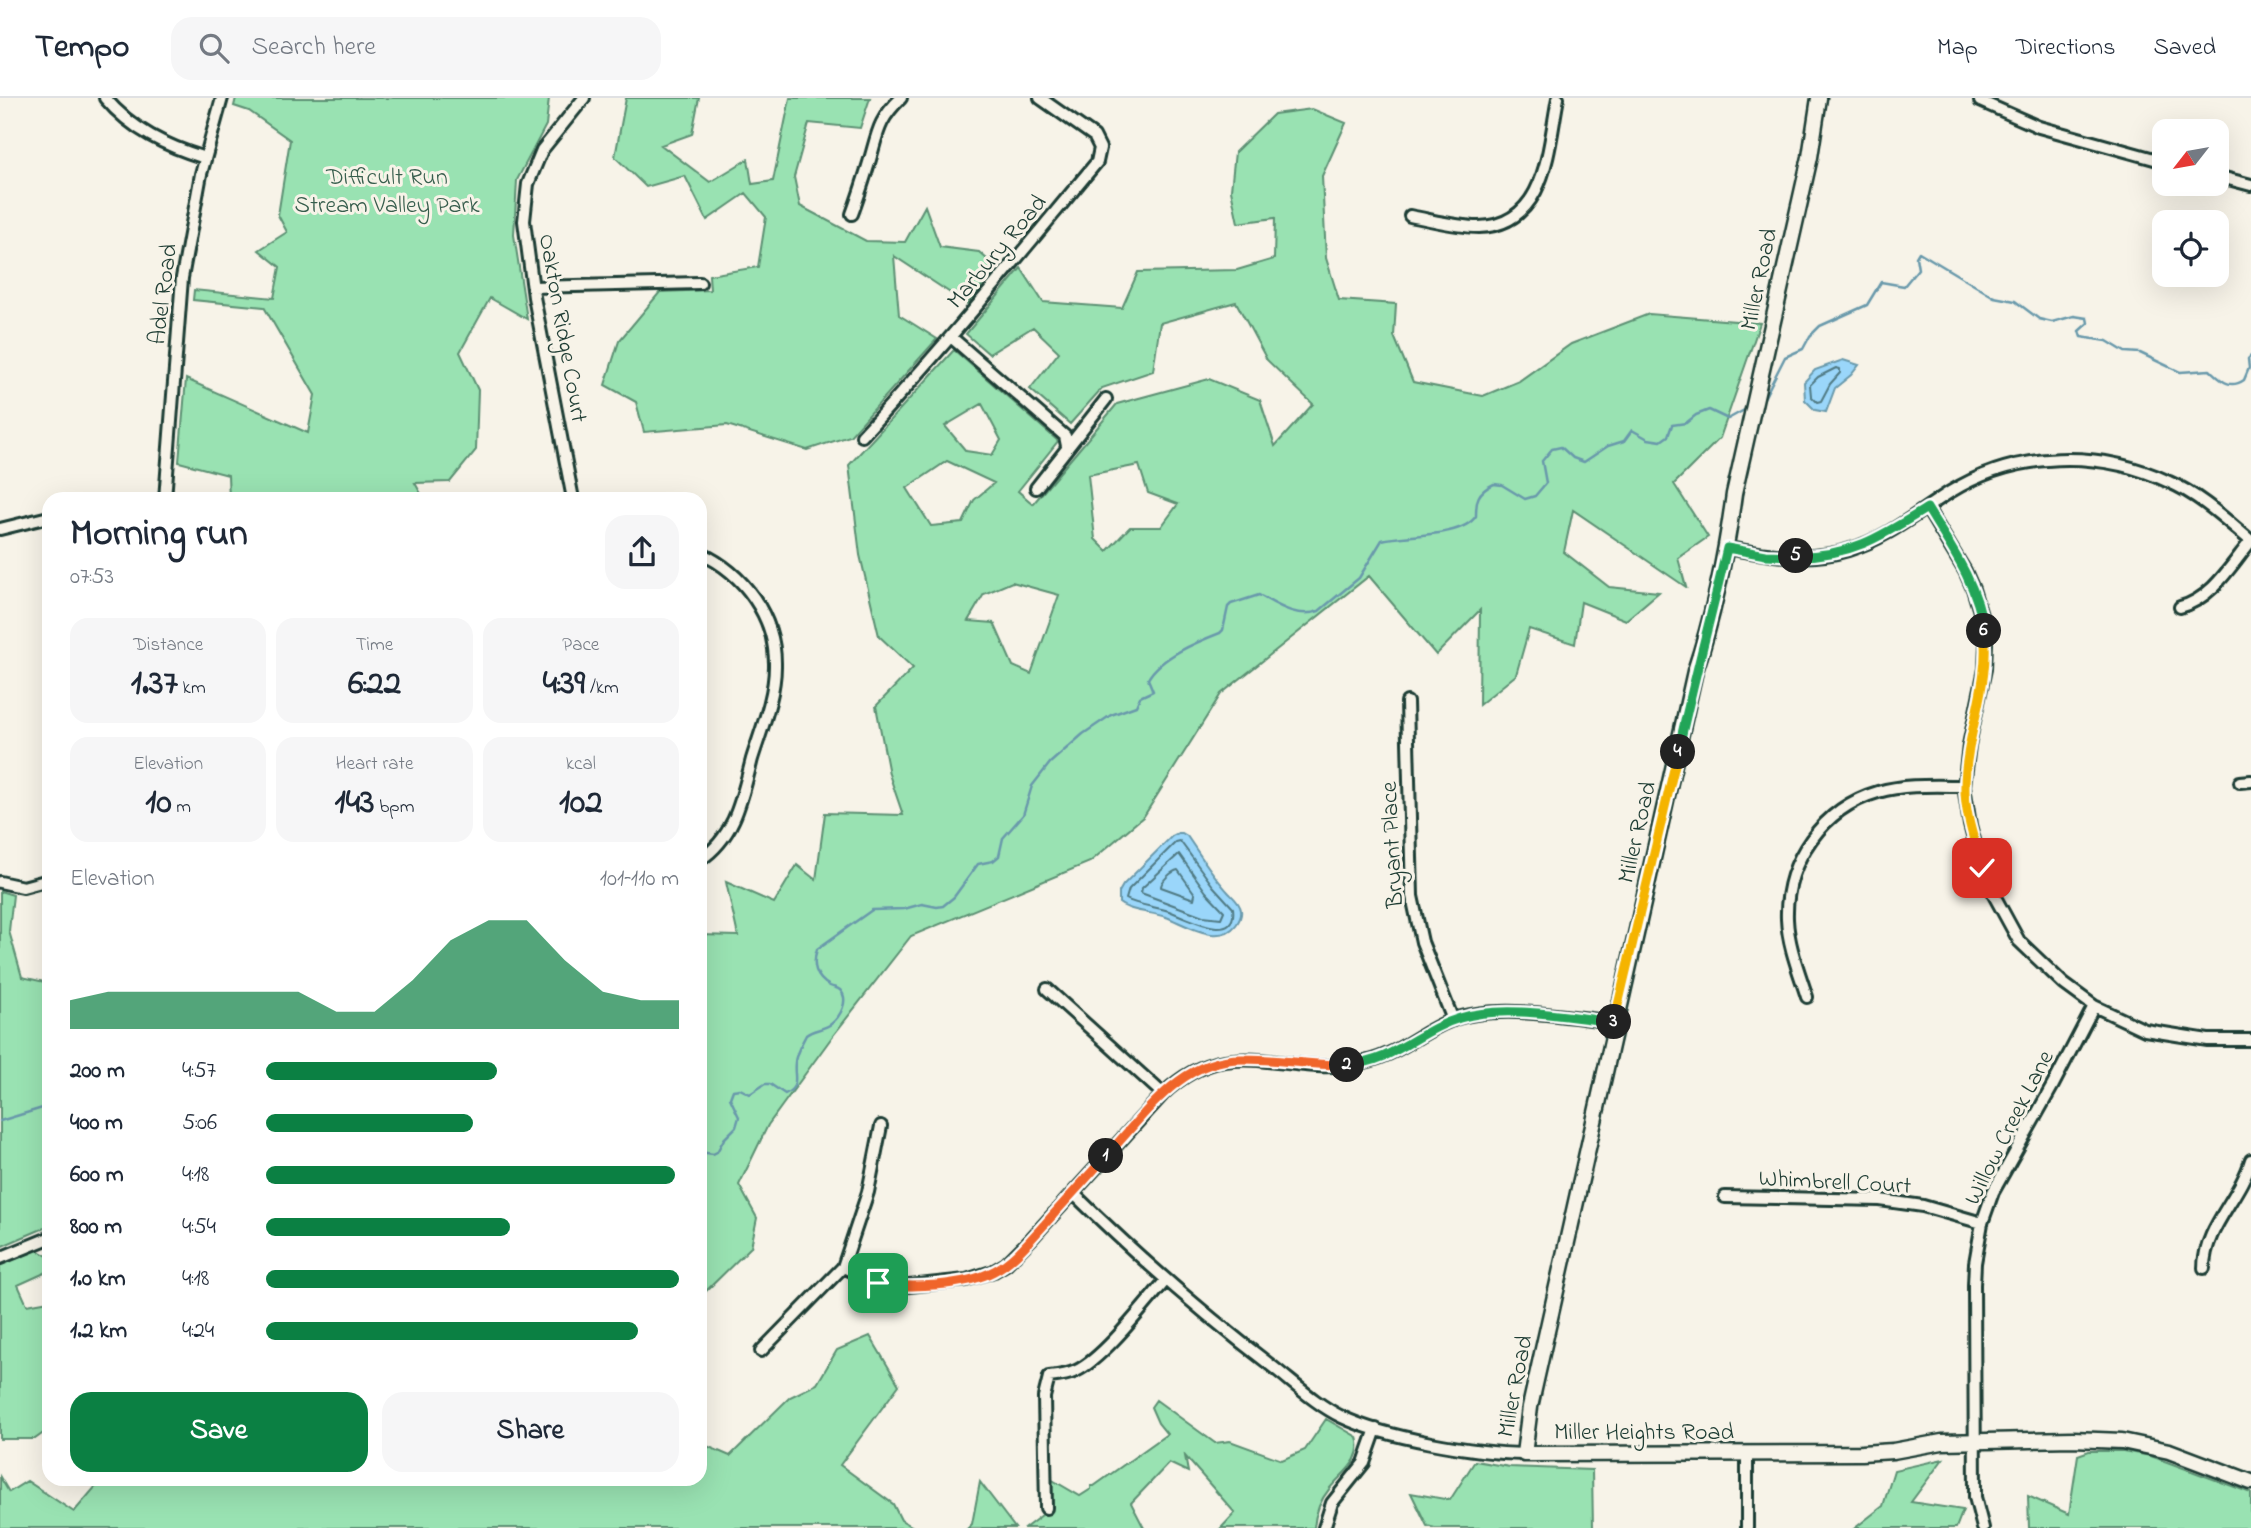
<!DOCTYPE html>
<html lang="en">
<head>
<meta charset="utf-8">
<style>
	:root { --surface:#fff; --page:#f6f6f7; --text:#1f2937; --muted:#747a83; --line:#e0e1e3; --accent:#0b8043 }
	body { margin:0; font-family:"Indie Flower",sans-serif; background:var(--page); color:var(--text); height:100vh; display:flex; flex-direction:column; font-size:26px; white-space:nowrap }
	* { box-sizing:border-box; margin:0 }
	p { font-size:23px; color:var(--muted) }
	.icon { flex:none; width:38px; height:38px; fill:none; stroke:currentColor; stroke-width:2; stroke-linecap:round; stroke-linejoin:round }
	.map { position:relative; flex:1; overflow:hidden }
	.details { position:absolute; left:42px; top:394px; width:665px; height:994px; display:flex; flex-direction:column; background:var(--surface); border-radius:21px; box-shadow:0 7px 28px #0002 }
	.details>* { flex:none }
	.needle { width:46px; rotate:239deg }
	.controls { position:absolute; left:2152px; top:21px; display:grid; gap:14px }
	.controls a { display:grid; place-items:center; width:77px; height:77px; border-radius:14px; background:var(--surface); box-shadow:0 7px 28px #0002; font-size:35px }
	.pin { position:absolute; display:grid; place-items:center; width:60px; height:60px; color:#fff; margin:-30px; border-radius:14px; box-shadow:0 4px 10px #0006 }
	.km { position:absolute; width:35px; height:35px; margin:-18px; border-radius:50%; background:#222; color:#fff; font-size:19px; line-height:35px; text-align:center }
	.round { display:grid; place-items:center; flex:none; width:74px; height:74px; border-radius:21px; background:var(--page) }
	.head { display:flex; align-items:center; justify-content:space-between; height:119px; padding:0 28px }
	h1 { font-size:38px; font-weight:700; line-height:52px }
	.metrics { display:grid; grid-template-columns:repeat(3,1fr); gap:10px; height:119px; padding:7px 28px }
	.metrics div { display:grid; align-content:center; border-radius:18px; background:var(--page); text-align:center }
	.metrics b { font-size:35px; font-weight:700 }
	.metrics small { font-size:19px; font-weight:400 }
	.metrics p { font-size:19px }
	.chart { height:196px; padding:14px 28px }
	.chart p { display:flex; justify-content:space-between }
	.chart svg { width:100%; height:126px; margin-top:7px; fill:var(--accent); opacity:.7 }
	.primary-button { display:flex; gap:14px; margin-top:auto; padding:14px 28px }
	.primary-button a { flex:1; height:80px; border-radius:21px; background:var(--accent); color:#fff; font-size:28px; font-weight:700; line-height:80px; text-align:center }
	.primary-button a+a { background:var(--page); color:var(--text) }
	ul { padding:0 28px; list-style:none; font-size:23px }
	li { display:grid; grid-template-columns:112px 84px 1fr; align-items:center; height:52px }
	li i { height:18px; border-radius:9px; background:var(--accent) }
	header { display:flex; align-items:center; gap:42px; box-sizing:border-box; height:98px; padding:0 35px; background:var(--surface); border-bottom:2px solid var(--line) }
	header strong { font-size:33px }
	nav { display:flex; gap:38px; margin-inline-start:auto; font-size:24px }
	.search { width:490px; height:63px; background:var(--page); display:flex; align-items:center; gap:18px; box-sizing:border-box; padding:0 24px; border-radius:21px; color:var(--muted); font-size:26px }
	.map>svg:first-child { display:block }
	.green { fill:#99e2b2; stroke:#5c9073; stroke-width:2; fill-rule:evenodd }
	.water { fill:#9ad6fa; stroke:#6999ab; stroke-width:2 }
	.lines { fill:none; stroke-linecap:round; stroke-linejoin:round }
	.shore { stroke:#507a83; stroke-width:2 }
	.stream { stroke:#6999ab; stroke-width:2.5 }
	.street-casing { stroke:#1f3d34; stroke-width:16 }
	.secondary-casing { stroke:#1f3d34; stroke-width:19 }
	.street { stroke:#f7f3e8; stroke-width:10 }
	.secondary { stroke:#f7f3e8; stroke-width:14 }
	.split-1-casing { stroke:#fff; stroke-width:14 }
	.split-2-casing { stroke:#fff; stroke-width:14 }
	.split-3-casing { stroke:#fff; stroke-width:14 }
	.split-4-casing { stroke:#fff; stroke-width:14 }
	.split-5-casing { stroke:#fff; stroke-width:14 }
	.split-6-casing { stroke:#fff; stroke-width:14 }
	.split-7-casing { stroke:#fff; stroke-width:14 }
	.split-1 { stroke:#f0652b; stroke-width:9 }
	.split-2 { stroke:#f0652b; stroke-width:9 }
	.split-3 { stroke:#22a559; stroke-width:9 }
	.split-4 { stroke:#f5b400; stroke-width:9 }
	.split-5 { stroke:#22a559; stroke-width:9 }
	.split-6 { stroke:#22a559; stroke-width:9 }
	.split-7 { stroke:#f5b400; stroke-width:9 }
	.labels { text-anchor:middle; stroke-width:6; stroke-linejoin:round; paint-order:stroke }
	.park-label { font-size:24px; fill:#375e4d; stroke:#f7f3e8 }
	.street-label { font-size:24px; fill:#1f3d34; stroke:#f7f3e8 }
</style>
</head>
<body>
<header>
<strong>Tempo</strong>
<div class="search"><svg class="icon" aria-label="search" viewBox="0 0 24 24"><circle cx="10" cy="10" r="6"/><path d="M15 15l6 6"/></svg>Search here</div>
<nav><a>Map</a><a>Directions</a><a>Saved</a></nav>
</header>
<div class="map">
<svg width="2251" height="1430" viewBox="0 0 2251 1430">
	<rect width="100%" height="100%" fill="#f7f3e8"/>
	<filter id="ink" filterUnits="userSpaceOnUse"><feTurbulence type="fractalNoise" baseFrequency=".0143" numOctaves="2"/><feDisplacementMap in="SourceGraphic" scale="14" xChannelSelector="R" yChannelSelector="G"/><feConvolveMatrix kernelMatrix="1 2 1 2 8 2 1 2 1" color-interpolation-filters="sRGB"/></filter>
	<g filter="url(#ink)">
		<path class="green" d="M 236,0 L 549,0 L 546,27 L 517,82 L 514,137 L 527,221 L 490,200 L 460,254 L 478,292 L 476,352 L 450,384 L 415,385 L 424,401 L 229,401 L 228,377 L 179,364 L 186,281 L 308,335 L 315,297 L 264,209 L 193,202 L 194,192 L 274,200 L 280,169 L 259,152 L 287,134 L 278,117 L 290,42 L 249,13 L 234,8 Z
			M 626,0 L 699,0 L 692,36 L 661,47 L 710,84 L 748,61 L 752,86 L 773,83 L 790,0 L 870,0 L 860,30 L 809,25 L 794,79 L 800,108 L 866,143 L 905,144 L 925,108 L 940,149 L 979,154 L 997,170 L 967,206 L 894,158 L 899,217 L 937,241 L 850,338 L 807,352 L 727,327 L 644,334 L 636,304 L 605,287 L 619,243 L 660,194 L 710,192 L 709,177 L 758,169 L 766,119 L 746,95 L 707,122 L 685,78 L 646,89 L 615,59 Z
			M 1312,11 L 1346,25 L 1322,78 L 1326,160 L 1339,202 L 1396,206 L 1394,238 L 1413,284 L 1483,298 L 1519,283 L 1571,246 L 1649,216 L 1760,225 L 1720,340 L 1674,386 L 1708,439 L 1678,460 L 1686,489 L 1573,412 L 1564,454 L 1609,489 L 1659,494 L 1626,522 L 1581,504 L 1575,546 L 1529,531 L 1516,577 L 1479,607 L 1480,512 L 1436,557 L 1369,478 L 1221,596 L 1144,718 L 1090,764 L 911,838 L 832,939 L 768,1027 L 739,1087 L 757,1120 L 751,1149 L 700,1199 L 700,837 L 738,838 L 726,784 L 774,805 L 797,767 L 816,782 L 825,715 L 903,717 L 889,676 L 876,608 L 913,570 L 879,538 L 860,457 L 849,367 L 954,252 L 1058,343 L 1018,393 L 1033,406 L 1117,306 L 1209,281 L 1260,302 L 1275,348 L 1313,306 L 1267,262 L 1236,204 L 1160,225 L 1153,273 L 1102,290 L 1070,326 L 1030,291 L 1059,254 L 1033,229 L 989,256 L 966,236 L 1021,170 L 1043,204 L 1122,210 L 1138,174 L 1237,172 L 1274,161 L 1275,120 L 1238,125 L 1231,92 L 1235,54 L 1274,16 ZM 982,306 L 1001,342 L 992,357 L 966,353 L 945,328 ZM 947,363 L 994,385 L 974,402 L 963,425 L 931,428 L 907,390 ZM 1139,367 L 1148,395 L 1178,406 L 1161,429 L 1130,429 L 1107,453 L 1095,441 L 1088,377 ZM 1012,484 L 1059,497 L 1031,576 L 1013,568 L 994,525 L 968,523 L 984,496 Z
			M 0,793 L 13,797 L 9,833 L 22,879 L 49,885 L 49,1128 L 0,1149 Z
			M 37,1152 L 49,1159 L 49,1173 L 18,1187 L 27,1207 L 49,1203 L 49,1331 L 35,1341 L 0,1341 L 0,1167 Z
			M 870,1238 L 899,1287 L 840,1367 L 893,1406 L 901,1422 L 915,1430 L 0,1430 L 0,1379 L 9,1394 L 27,1383 L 74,1414 L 102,1381 L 700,1381 L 700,1345 L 730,1358 L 790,1299 L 817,1286 L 837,1252 Z
			M 1156,1302 L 1215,1345 L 1230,1343 L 1282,1362 L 1305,1352 L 1326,1321 L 1357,1339 C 1364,1362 1343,1374 1330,1390 C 1321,1401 1315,1415 1314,1430 L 1221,1430 L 1235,1415 L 1185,1358 L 1188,1374 L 1169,1365 L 1131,1405 L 1144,1430 L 1025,1430 L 1042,1417 L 1049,1380 L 1080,1398 L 1091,1391 L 1091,1388 L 1094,1388 L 1167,1336 L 1158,1325 L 1151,1309 Z
			M 2089,1353 L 2123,1353 L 2151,1358 L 2251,1395 L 2251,1430 L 2029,1430 L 2028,1398 L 2069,1416 L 2078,1357 Z
			M 1943,1361 L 1911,1404 L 1963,1412 L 1956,1430 L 1855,1430 L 1883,1408 L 1894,1372 Z
			M 1475,1363 L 1510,1369 L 1592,1372 L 1593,1430 L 1435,1430 L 1427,1428 L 1411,1395 L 1450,1402 Z
			M 980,1384 L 1015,1430 L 968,1430 L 972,1426 Z"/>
		<path class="water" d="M 1843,262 L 1859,267 L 1851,277 L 1835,290 L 1826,314 L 1815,312 L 1805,302 L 1804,284 L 1815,272 Z
			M 1178,735 L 1182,735 L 1187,738 C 1200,757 1213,778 1229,795 C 1234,800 1240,805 1241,812 C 1242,818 1239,823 1236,827 C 1219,849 1185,826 1166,819 C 1151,814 1131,814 1119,805 L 1119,794 L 1123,787 L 1172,738 Z"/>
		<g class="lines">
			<path class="shore" d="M 1836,270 L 1840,271 L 1840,275 L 1830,286 L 1821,303 L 1817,304 L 1811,298 L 1810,287 L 1818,279 Z
				M 1180,743 L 1213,788 L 1233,810 C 1238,848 1183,818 1169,813 C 1157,809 1136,807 1126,801 L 1129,791 L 1176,744 Z
				M 1179,756 L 1206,794 L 1224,813 L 1221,820 L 1203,818 L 1141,795 L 1142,790 Z
				M 1178,772 L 1195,796 L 1194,801 L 1161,789 C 1161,783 1172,773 1178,772 Z"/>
			<path class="stream" d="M 1761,306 L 1785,259 L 1803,251 L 1810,238 L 1820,228 L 1867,207 L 1881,184 L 1904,188 L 1918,171 L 1916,159 L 1919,154 L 1994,199 L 2015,203 L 2039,221 L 2052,224 L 2074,218 L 2087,220 L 2088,225 L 2079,233 L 2081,239 L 2107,243 L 2125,254 L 2140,255 L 2180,274 L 2210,272 C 2221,282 2229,292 2244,282 L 2249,270 L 2248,261 L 2251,258
				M 0,1023 L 49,1008
				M 700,1054 L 713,1056 L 717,1054 L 724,1041 L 736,1029 L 739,1019 L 730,1000 L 733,992 L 740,991 L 750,996 L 765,986 L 770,986 L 785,996 C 801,988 793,978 795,965 C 795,956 802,945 806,937 C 813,931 823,932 831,926 C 840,919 850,902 840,892 C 837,889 834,890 830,888 C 815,880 812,866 817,851 L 872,812 L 904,811 L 922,806 L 937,809 L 943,808 L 954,799 L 978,766 L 993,763 L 999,758 L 1003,740 L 1023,717 L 1032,688 L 1050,665 L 1083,636 L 1111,617 L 1136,608 L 1140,599 L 1153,593 L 1148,581 C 1160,559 1197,544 1220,535 L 1223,532 L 1228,509 L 1231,506 L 1259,497 C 1277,507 1297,521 1319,513 L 1359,480 L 1382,442 C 1405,436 1462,440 1476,418 C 1476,402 1477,394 1494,386 L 1502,387 L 1525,401 L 1535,398 L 1546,385 L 1542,363 L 1552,351 L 1561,349 L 1573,360 L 1584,364 L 1608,348 L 1624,343 L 1632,332 L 1648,341 L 1661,343 L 1668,338 L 1672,327 L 1686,325 L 1696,317 L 1709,312 L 1728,321 L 1746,311"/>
			<defs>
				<path id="street" d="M 105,0 C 132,32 166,48 205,60
					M 1980,3 L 2039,29 L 2165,64
					M 2217,78 L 2251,87
					M 852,116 C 858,100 863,84 868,68 C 878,37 876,24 901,0
					M 1410,118 C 1432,122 1456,129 1479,129 C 1547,127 1548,50 1558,0
					M 533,189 L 700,185
					M 951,239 L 1065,338 L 1067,348
					M 862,338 C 944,250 1020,156 1097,64 L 1100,50 L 1094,38 L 1040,0
					M 1036,390 L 1106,301
					M 165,401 L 182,180 L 201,76 L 222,0
					M 573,401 L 534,199 L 524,123 L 528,86 L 542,52 L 584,0
					M 1927,410 L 1965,473 L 1973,491 L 1984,527 L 1986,546 L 1985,571 L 1969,647 L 1964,688 L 1970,727 L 1984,779 L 2019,843 L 2064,886 L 2094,908 L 2145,932 L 2208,942 L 2251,942
					M 0,431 L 49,419
					M 1727,450 C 1767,457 1809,464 1848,452 C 1886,441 1917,415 1950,394 C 2016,353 2099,351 2169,384 C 2200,397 2226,422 2251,443
					M 700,455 C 744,475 776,519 775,568 C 775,599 761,632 752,661 C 742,700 735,739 700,762
					M 2180,509 C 2212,501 2231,467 2251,443
					M 1407,604 L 1412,798 L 1422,844 L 1453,922
					M 2240,684 L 2251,683
					M 0,784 L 23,789 L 49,782
					M 1047,891 L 1163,996
					M 1807,899 C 1799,874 1788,847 1787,821 C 1785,763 1823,710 1878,694 C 1906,686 1936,688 1964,688
					M 1073,1095 C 1136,1157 1202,1215 1273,1269 C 1295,1286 1317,1307 1342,1319 C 1386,1340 1475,1355 1524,1356
					M 1725,1099 L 1880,1102 L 1923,1108 L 1982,1125
					M 0,1160 L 49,1140
					M 843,1169 L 878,1185 L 900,1189 L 966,1182 L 994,1173 L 1006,1166 L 1031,1141 L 1163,996 C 1229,933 1280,978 1355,966 C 1398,959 1416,936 1452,922 C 1498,905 1567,919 1616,924
					M 2204,1170 C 2204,1130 2240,1100 2251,1062
					M 761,1253 L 843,1169 L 868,1094 L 881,1028
					M 1046,1410 L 1044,1299 L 1049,1279 C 1059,1278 1068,1277 1076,1273 C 1103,1261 1146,1205 1166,1182
					M 1324,1430 L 1332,1405 L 1364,1365 L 1376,1331
					M 1747,1430 L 1747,1356
					M 1983,1430 L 1975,1399 L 1974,1187 L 1975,1165 L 1982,1125 L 1993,1094 L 2053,987 L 2094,908"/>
				<path id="secondary" d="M 1819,0 L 1810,59 L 1734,396 C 1726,456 1714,516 1695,573 L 1530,1309 L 1524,1356 L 1861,1355 L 1893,1353 L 1942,1344 L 2073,1341 L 2122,1343 L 2169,1353 L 2251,1384"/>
			</defs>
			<use href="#street" class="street-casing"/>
			<use href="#secondary" class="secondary-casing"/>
			<use href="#street" class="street"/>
			<use href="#secondary" class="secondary"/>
		</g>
	</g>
	<g class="lines" filter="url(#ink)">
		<defs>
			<path id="split-1" d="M 878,1185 C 909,1191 966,1188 994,1173 C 1014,1163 1030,1142 1045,1126 C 1065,1103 1086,1081 1106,1058"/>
			<path id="split-2" d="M 1106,1058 C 1146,1016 1181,959 1245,961 C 1280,961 1313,968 1347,967"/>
			<path id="split-3" d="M 1347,967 C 1395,964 1419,932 1460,920 C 1504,906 1568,919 1614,924"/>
			<path id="split-4" d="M 1614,924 L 1678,654"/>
			<path id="split-5" d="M 1678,654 C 1693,585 1711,519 1727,450 L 1766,457 L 1796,458"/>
			<path id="split-6" d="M 1796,458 C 1850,459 1882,438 1927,410 C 1951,449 1978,487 1984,533"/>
			<path id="split-7" d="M 1982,770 C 1975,744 1964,714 1965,687 C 1966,635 1991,585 1984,533"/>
		</defs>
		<use href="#split-1" class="split-1-casing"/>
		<use href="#split-2" class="split-2-casing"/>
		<use href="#split-3" class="split-3-casing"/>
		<use href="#split-4" class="split-4-casing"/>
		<use href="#split-5" class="split-5-casing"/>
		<use href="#split-6" class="split-6-casing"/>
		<use href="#split-7" class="split-7-casing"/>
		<use href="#split-1" class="split-1"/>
		<use href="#split-2" class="split-2"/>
		<use href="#split-3" class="split-3"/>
		<use href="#split-4" class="split-4"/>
		<use href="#split-5" class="split-5"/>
		<use href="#split-6" class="split-6"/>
		<use href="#split-7" class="split-7"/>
	</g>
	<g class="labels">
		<g class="park-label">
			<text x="387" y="86">Difficult Run<tspan x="387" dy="28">Stream Valley Park</tspan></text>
		</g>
		<g class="street-label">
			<text transform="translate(996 153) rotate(-50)" y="8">Marbury Road</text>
			<text transform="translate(1758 181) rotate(-78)" y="8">Miller Road</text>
			<text transform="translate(162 196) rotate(-83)" y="8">Adel Road</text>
			<text transform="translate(564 230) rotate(80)" y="8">Oakton Ridge Court</text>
			<text transform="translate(1636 734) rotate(-77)" y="8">Miller Road</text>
			<text transform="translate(1391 747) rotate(-93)" y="8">Bryant Place</text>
			<text transform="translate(2008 1029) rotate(-63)" y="8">Willow Creek Lane</text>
			<text transform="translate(1835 1083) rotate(3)" y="8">Whimbrell Court</text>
			<text transform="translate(1514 1288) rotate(-79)" y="8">Miller Road</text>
			<text x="1644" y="1341">Miller Heights Road</text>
		</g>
	</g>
</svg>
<div class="controls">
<a><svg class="needle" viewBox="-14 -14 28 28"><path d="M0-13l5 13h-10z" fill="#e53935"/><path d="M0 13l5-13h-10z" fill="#747a83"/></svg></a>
<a><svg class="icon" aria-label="locate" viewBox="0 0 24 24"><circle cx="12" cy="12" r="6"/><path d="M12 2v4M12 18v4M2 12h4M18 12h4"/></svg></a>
</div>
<div class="pin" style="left:878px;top:1185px;background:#1e9e55"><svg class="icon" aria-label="arrive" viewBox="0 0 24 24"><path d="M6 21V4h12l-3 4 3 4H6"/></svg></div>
<div class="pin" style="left:1982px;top:770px;background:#d93025"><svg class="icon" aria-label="check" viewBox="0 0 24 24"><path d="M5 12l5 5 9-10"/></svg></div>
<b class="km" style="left:1106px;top:1058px">1</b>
<b class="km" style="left:1347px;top:967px">2</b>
<b class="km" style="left:1614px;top:924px">3</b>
<b class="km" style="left:1678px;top:654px">4</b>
<b class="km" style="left:1796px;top:458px">5</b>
<b class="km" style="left:1984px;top:533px">6</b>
<section class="details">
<div class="head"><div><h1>Morning run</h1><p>07:53</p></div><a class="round"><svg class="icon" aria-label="share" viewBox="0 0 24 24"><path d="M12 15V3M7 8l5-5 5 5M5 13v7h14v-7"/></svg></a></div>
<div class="metrics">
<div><p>Distance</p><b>1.37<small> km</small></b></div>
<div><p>Time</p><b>6:22</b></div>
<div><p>Pace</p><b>4:39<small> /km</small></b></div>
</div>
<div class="metrics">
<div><p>Elevation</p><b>10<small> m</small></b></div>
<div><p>Heart rate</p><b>143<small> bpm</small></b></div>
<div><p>kcal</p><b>102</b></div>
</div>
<div class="chart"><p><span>Elevation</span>101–110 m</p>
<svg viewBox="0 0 160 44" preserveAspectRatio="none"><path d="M0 44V34L10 31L20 31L30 31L40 31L50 31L60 31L70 38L80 38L90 27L100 13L110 6L120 6L130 20L140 31L150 34L160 34V44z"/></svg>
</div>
<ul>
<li><b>200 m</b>4:57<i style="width:56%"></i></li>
<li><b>400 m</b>5:06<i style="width:50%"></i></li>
<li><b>600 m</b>4:18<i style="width:99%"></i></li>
<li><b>800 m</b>4:54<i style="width:59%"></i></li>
<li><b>1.0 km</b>4:18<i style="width:100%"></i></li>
<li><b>1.2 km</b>4:24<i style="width:90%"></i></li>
</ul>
<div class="primary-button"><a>Save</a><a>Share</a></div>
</section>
</div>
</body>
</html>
